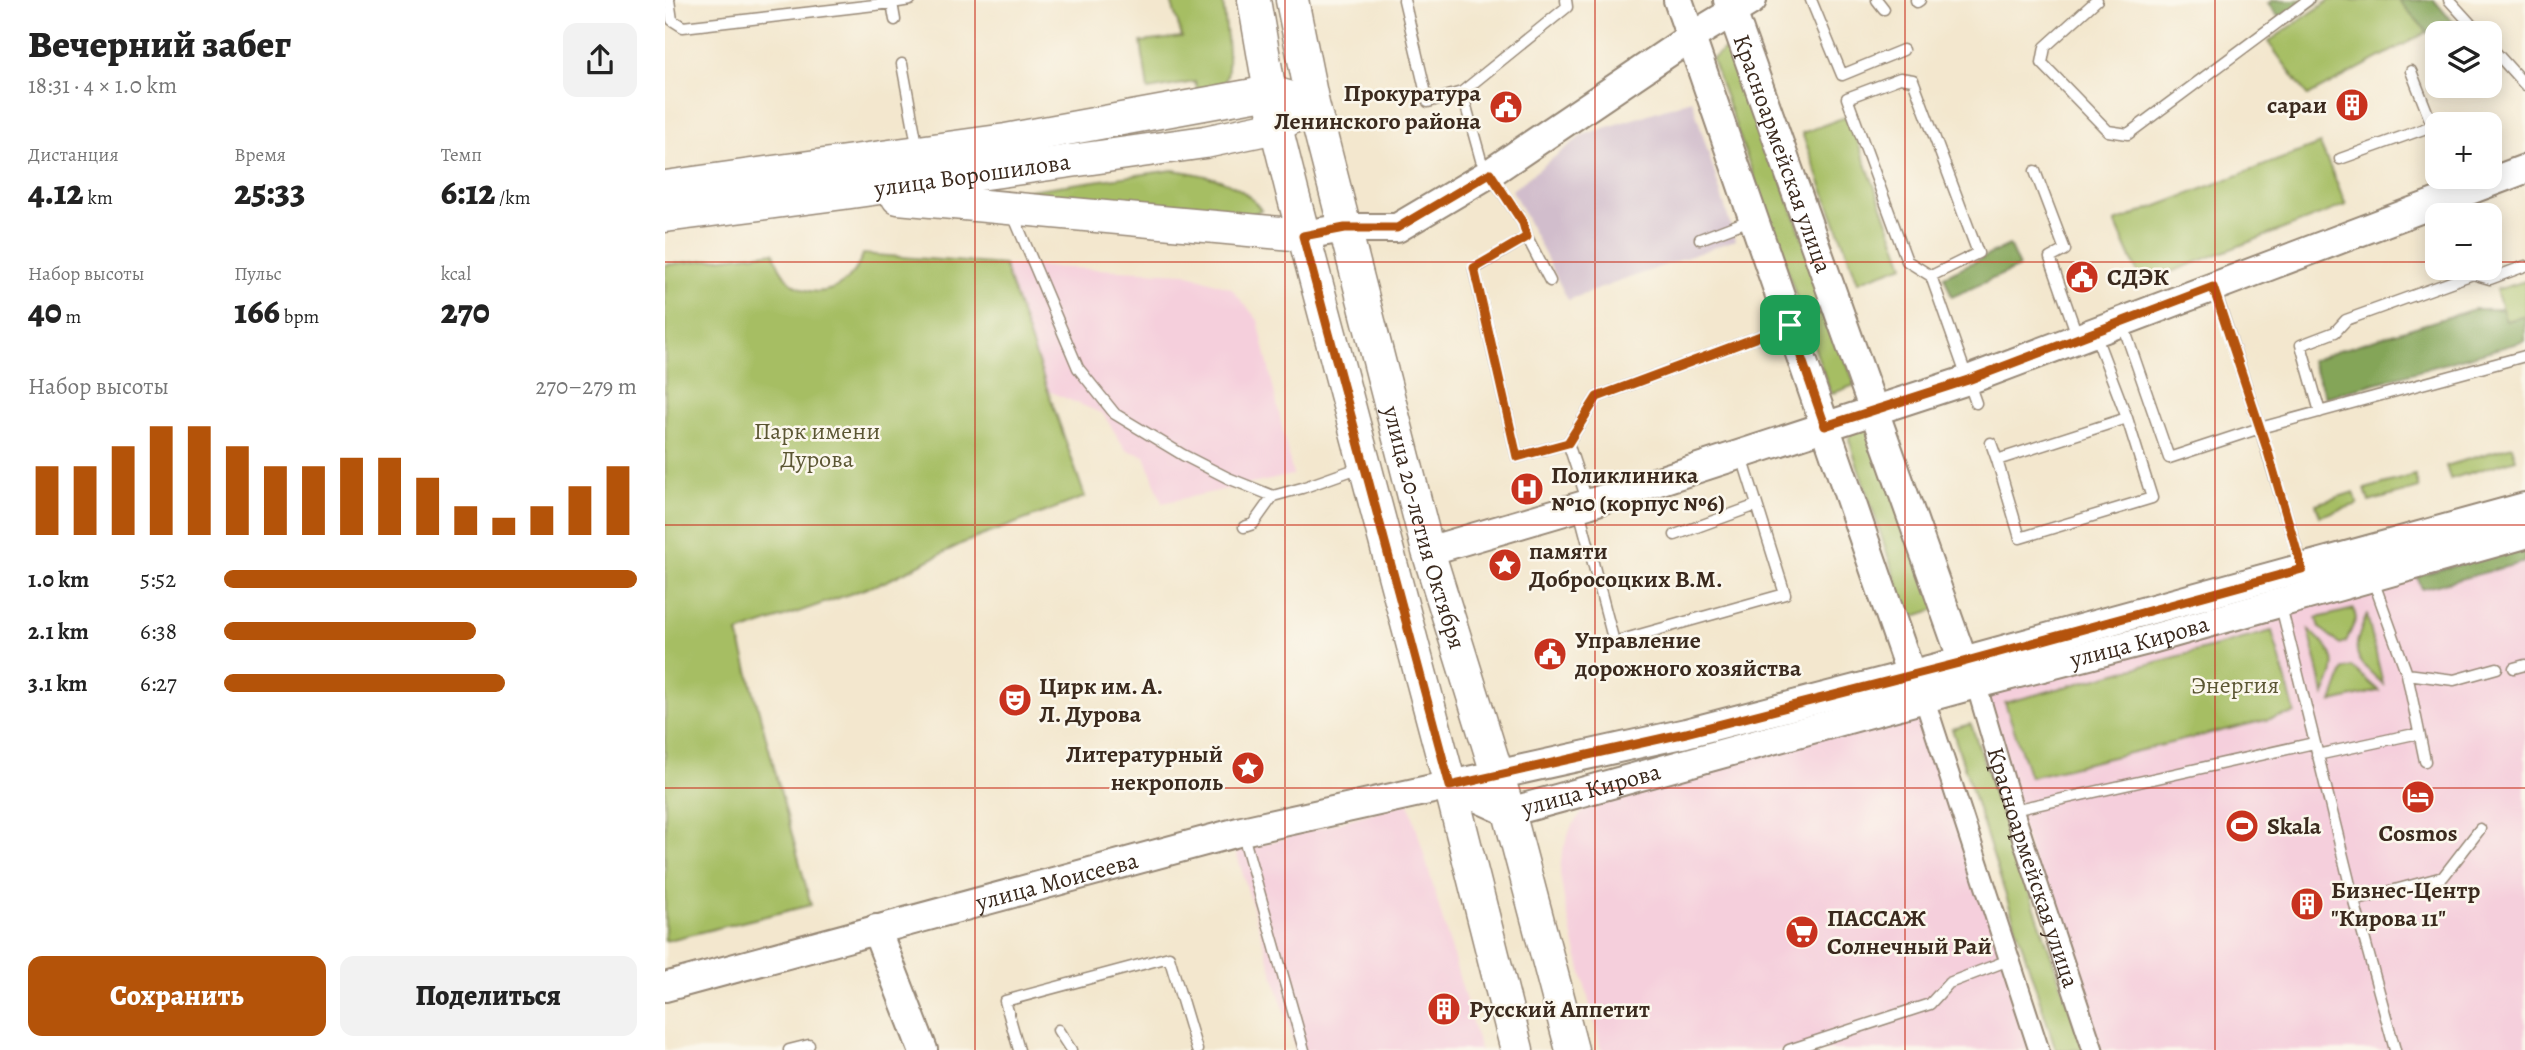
<!DOCTYPE html>
<html lang="ru">
<head>
<meta charset="utf-8">
<style>
	:root { --surface:#fff; --page:#f2f2f2; --text:#222; --muted:#767676; --accent:#b45309 }
	body { margin:0; font-family:Alegreya,serif; background:var(--page); color:var(--text); height:100vh; display:flex; flex-direction:column; font-size:26px; white-space:nowrap }
	* { box-sizing:border-box; margin:0 }
	p { font-size:23px; color:var(--muted) }
	.icon { flex:none; width:38px; height:38px; fill:none; stroke:currentColor; stroke-width:2; stroke-linecap:round; stroke-linejoin:round }
	.map { position:relative; flex:1; overflow:hidden }
	.side { display:flex; flex-direction:column; background:var(--surface); width:665px }
	.side>* { flex:none }
	.tools { position:absolute; left:1760px; top:21px; display:grid; gap:14px }
	.tools a { display:grid; place-items:center; width:77px; height:77px; border-radius:14px; background:var(--surface); box-shadow:0 4px 18px #0003; font-size:35px }
	.pin { position:absolute; display:grid; place-items:center; width:60px; height:60px; color:#fff; margin:-30px; border-radius:14px; box-shadow:0 4px 10px #0006 }
	.round { display:grid; place-items:center; flex:none; width:74px; height:74px; border-radius:14px; background:var(--page) }
	.headline { display:flex; align-items:center; justify-content:space-between; height:119px; padding:0 28px }
	h1 { font-size:38px; font-weight:800; line-height:52px }
	.figures { display:grid; grid-template-columns:repeat(3,1fr); gap:10px; height:119px; padding:7px 28px }
	.figures div { display:grid; align-content:center }
	.figures b { font-size:35px; font-weight:800 }
	.figures small { font-size:19px; font-weight:400 }
	.figures p { font-size:19px }
	.chart { height:196px; padding:14px 28px }
	.chart p { display:flex; justify-content:space-between }
	.chart svg { width:100%; height:126px; margin-top:7px; stroke:var(--accent); stroke-width:6 }
	.cta { display:flex; gap:14px; margin-top:auto; padding:14px 28px }
	.cta a { flex:1; height:80px; border-radius:14px; background:var(--accent); color:#fff; font-size:28px; font-weight:800; line-height:80px; text-align:center }
	.cta a+a { background:var(--page); color:var(--text) }
	ul { padding:0 28px; list-style:none; font-size:23px }
	li { display:grid; grid-template-columns:112px 84px 1fr; align-items:center; height:52px }
	li i { height:18px; border-radius:9px; background:var(--accent) }
	main { display:flex; flex:1; min-height:0 }
	.map>svg:first-child { display:block }
	.built { fill:#f5cfdc }
	.industrial { fill:#d1bdcc }
	.green { fill:#a6be63; stroke:#707440; stroke-width:2 }
	.forest { fill:#84a559; stroke:#60683c; stroke-width:2 }
	.lines { fill:none; stroke-linecap:round; stroke-linejoin:round }
	.lane-casing { stroke:#978876; stroke-width:13 }
	.street-casing { stroke:#978876; stroke-width:23 }
	.secondary-casing { stroke:#978876; stroke-width:32 }
	.primary-casing { stroke:#978876; stroke-width:35 }
	.lane { stroke:#fff; stroke-width:10 }
	.street { stroke:#fff; stroke-width:19 }
	.secondary { stroke:#fff; stroke-width:28 }
	.primary { stroke:#fff; stroke-width:32 }
	.route-casing { stroke:#fff; stroke-width:14 }
	.route { stroke:#b45309; stroke-width:9 }
	.grid { fill:none; stroke:#c8321e; stroke-width:2; stroke-opacity:0.55 }
	.labels { text-anchor:middle; stroke-width:5; stroke-linejoin:round; paint-order:stroke }
	.poi-label { font-size:24px; font-weight:bold; fill:#3b2a1e; stroke:#fbf7ec; text-anchor:start }
	.street-label { font-size:24px; fill:#3b2a1e; stroke:#fbf7ec }
	.park-label { font-size:24px; fill:#5b5633; stroke:#fbf7ec }
</style>
</head>
<body>
<main>
<section class="side">
<div class="headline"><div><h1>Вечерний забег</h1><p>18:31 · 4 × 1.0 km</p></div><a class="round"><svg class="icon" aria-label="share" viewBox="0 0 24 24"><path d="M12 15V3M7 8l5-5 5 5M5 13v7h14v-7"/></svg></a></div>
<div class="figures">
<div><p>Дистанция</p><b>4.12<small> km</small></b></div>
<div><p>Время</p><b>25:33</b></div>
<div><p>Темп</p><b>6:12<small> /km</small></b></div>
</div>
<div class="figures">
<div><p>Набор высоты</p><b>40<small> m</small></b></div>
<div><p>Пульс</p><b>166<small> bpm</small></b></div>
<div><p>kcal</p><b>270</b></div>
</div>
<div class="chart"><p><span>Набор высоты</span>270–279 m</p>
<svg viewBox="0 0 160 44" preserveAspectRatio="none"><path d="M5 44V20M15 44V20M25 44V13M35 44V6M45 44V6M55 44V13M65 44V20M75 44V20M85 44V17M95 44V17M105 44V24M115 44V34M125 44V38M135 44V34M145 44V27M155 44V20"/></svg>
</div>
<ul>
<li><b>1.0 km</b>5:52<i style="width:100%"></i></li>
<li><b>2.1 km</b>6:38<i style="width:61%"></i></li>
<li><b>3.1 km</b>6:27<i style="width:68%"></i></li>
</ul>
<div class="cta"><a>Сохранить</a><a>Поделиться</a></div>
</section>
<div class="map">
<svg width="1860" height="1050" viewBox="0 0 1860 1050">
	<rect width="100%" height="100%" fill="#fbf7ec"/>
	<filter id="ink" filterUnits="userSpaceOnUse"><feTurbulence type="fractalNoise" baseFrequency=".0143" numOctaves="2"/><feDisplacementMap in="SourceGraphic" scale="14" xChannelSelector="R" yChannelSelector="G"/><feConvolveMatrix kernelMatrix="1 2 1 2 8 2 1 2 1" color-interpolation-filters="sRGB"/></filter>
	<filter id="wash" filterUnits="userSpaceOnUse"><feTurbulence type="fractalNoise" baseFrequency=".00686" numOctaves="4" result="noise"/><feDisplacementMap in="SourceGraphic" scale="28" xChannelSelector="R" yChannelSelector="G"/><feGaussianBlur stdDeviation="1.57" result="paint"/><feColorMatrix in="noise" values="0 0 0 0 0 0 0 0 0 0 0 0 0 0 0 0 0 1.4 0 .05"/><feComposite in="paint" operator="in"/></filter>
	<g filter="url(#wash)">
		<rect width="100%" height="100%" fill="#f3e7ce"/>
		<path class="built" d="M 339,265 L 521,273 L 566,288 L 593,320 L 628,475 L 497,503 L 480,456 L 461,450 L 438,414 L 381,390 Z
			M 1860,534 L 1860,1050 L 1428,1050 L 1311,684 Z
			M 1257,706 L 1369,1050 L 936,1050 L 900,905 L 895,873 L 897,853 L 906,827 L 919,810 L 939,796 Z
			M 744,802 L 815,1050 L 631,1050 L 571,852 Z"/>
		<path class="industrial" d="M 1027,100 L 1070,240 L 903,300 L 847,190 L 918,135 Z"/>
		<path class="green" d="M 558,0 C 559,18 567,63 561,79 C 557,89 545,94 535,98 L 530,82 L 483,90 L 476,42 L 517,37 L 506,1 Z
			M 1665,0 L 1759,0 L 1779,23 L 1643,96 L 1603,42 Z
			M 1068,43 L 1190,385 L 1166,394 L 1047,59 Z
			M 1183,116 L 1239,265 L 1193,282 L 1137,133 Z
			M 1655,144 L 1681,205 L 1477,283 L 1450,222 Z
			M 508,170 C 542,175 575,180 596,210 L 584,216 L 321,196 Z
			M 109,252 C 121,305 182,304 198,254 L 339,265 L 420,497 L 298,543 L 222,581 L 73,633 L 146,905 L 0,941 L 0,265 Z
			M 1860,281 L 1860,316 L 1841,322 L 1831,290 Z
			M 1201,424 L 1274,608 L 1244,618 L 1184,440 L 1185,430 Z
			M 1847,446 L 1851,459 L 1785,479 L 1781,466 Z
			M 1750,475 L 1754,488 L 1704,502 L 1700,489 Z
			M 1689,492 L 1693,504 L 1655,516 L 1651,504 Z
			M 1689,609 L 1691,619 L 1681,642 L 1675,644 L 1655,628 L 1652,618 Z
			M 1702,615 L 1718,684 C 1688,657 1685,653 1702,615 Z
			M 1644,630 C 1672,654 1675,661 1659,695 Z
			M 1607,631 L 1630,713 L 1365,777 L 1340,703 Z
			M 1687,667 L 1714,691 L 1667,702 L 1679,669 Z
			M 1306,724 L 1419,1050 L 1391,1050 L 1287,729 Z"/>
		<path class="forest" d="M 1608,0 L 1656,0 L 1628,19 L 1612,15 L 1603,4 Z
			M 1733,0 L 1769,0 L 1797,33 L 1773,33 L 1771,41 Z
			M 1344,245 L 1354,267 L 1287,297 L 1279,276 Z
			M 1809,309 L 1837,309 L 1841,321 L 1860,316 L 1860,341 L 1661,397 L 1646,361 C 1699,340 1754,327 1809,309 Z
			M 1860,546 L 1860,562 L 1757,589 L 1752,576 Z"/>
	</g>
	<g filter="url(#ink)">
		<g class="lines">
			<defs>
				<path id="lane" d="M 4,0 L 7,20 L 18,27 L 227,3
					M 739,0 L 763,102 L 797,92 L 902,7 L 901,0
					M 1146,0 L 1177,75 L 1238,50
					M 1212,0 L 1219,9
					M 1251,0 L 1252,2 L 1255,0
					M 1432,0 L 1380,47 L 1377,63 L 1443,131 L 1463,134 L 1643,0
					M 1784,0 L 1814,33
					M 233,2 L 245,0
					M 230,20 L 227,3 L 231,2
					M 1825,46 L 1860,85
					M 237,64 L 253,150
					M 1746,71 L 1773,140
					M 797,92 L 816,160 L 858,223 L 862,237 L 809,269 L 852,457 L 903,443 L 923,503
					M 1675,159 L 1767,126
					M 1370,171 L 1400,250 L 1385,258 L 1413,338
					M 1787,177 L 1802,215
					M 348,215 L 413,368 L 450,414 L 518,455 L 563,478 L 608,496 L 637,488 L 696,467
					M 862,237 L 885,281
					M 1035,239 L 1085,220
					M 1266,276 L 1313,253 L 1248,80 L 1235,78 L 1182,98 L 1242,261 L 1266,276 L 1311,403
					M 1458,325 L 1504,458 L 1595,428 L 1549,288
					M 1655,412 L 1636,345 L 1670,332 L 1681,320 L 1808,274 L 1825,279 L 1860,266
					M 903,443 L 932,397 L 1122,326
					M 1326,443 L 1332,460 L 1462,418 L 1430,334
					M 1332,460 L 1355,538 L 1487,498 L 1462,418
					M 914,510 L 949,642 L 1120,594 L 1077,457
					M 579,527 L 588,524 L 608,496
					M 1010,535 L 1092,505
					M 1637,567 L 1595,428 L 1860,356
					M 1708,580 L 1742,674 L 1789,680 L 1832,668
					M 1616,606 L 1689,901 L 1778,877 L 1815,829
					M 1849,668 L 1860,665
					M 1742,674 L 1760,761
					M 1652,755 L 1754,733
					M 1348,810 L 1649,743
					M 578,835 L 639,1050
					M 1689,901 L 1730,1050
					M 393,1030 L 406,1050
					M 124,1050 L 144,1045
					M 354,1050 L 340,1001 L 504,957 L 532,1050
					M 1124,1050 L 1265,1004 L 1284,983 L 1344,960"/>
				<g id="street">
					<path id="s1" d="M 1311,684 L 1348,810 L 1428,1050"/>
					<path d="M 1259,698 L 1374,1050"/>
				</g>
				<g id="secondary">
					<path d="M 1013,0 L 1246,675"/>
					<path id="s2" d="M 1063,0 L 1298,661"/>
					<path d="M 638,235 L 680,228 L 732,228 L 825,173 L 1026,37 L 1087,0"/>
					<path d="M 763,551 L 923,504 L 1303,380 L 1860,169"/>
					<path id="s3" d="M 785,785 L 844,812 L 1311,684 L 1479,641 L 1860,534"/>
					<path d="M 211,929 L 258,1050"/>
					<path id="s4" d="M 0,987 L 577,831 L 1021,733 L 1298,661 L 1860,507"/>
				</g>
				<g id="primary">
					<path d="M 589,0 L 611,127 L 627,191 L 785,785 L 852,1050"/>
					<path id="s5" d="M 627,0 L 648,104 L 763,551 L 844,812 L 907,1050"/>
					<path d="M 0,187 L 341,140 L 605,92 L 626,98"/>
					<path d="M 233,198 L 638,235"/>
					<path id="s6" d="M 0,216 L 179,193 L 540,142 L 611,127 L 629,116"/>
				</g>
			</defs>
			<use href="#lane" class="lane-casing"/>
			<use href="#street" class="street-casing"/>
			<use href="#secondary" class="secondary-casing"/>
			<use href="#primary" class="primary-casing"/>
			<use href="#lane" class="lane"/>
			<use href="#street" class="street"/>
			<use href="#secondary" class="secondary"/>
			<use href="#primary" class="primary"/>
		</g>
	</g>
	<g class="lines" filter="url(#ink)">
		<defs>
			<path id="route" d="M 825,173 L 858,223 L 862,237 L 809,268 L 852,457 L 903,443 L 932,397 L 1125,325 L 1160,426 L 1303,380 L 1548,287 L 1603,452 L 1637,569 L 1298,662 L 1021,733 L 785,786 L 638,236 L 680,228 L 732,228 Z"/>
		</defs>
		<use href="#route" class="route-casing"/>
		<use href="#route" class="route"/>
	</g>
	<path class="grid" d="M 310,0 L 310,1050M 620,0 L 620,1050M 930,0 L 930,1050M 1240,0 L 1240,1050M 1550,0 L 1550,1050M 0,262 L 1773,262M 1825,262 L 1860,262M 0,525 L 1860,525M 0,788 L 1860,788"/>
	<defs>
		<symbol id="building-disc" viewBox="-11 -11 22 22"><circle r="9.5" fill="#c8321e" stroke="#fbf7ec"/><path d="M-4-6H4V6H1V3H-1V6H-4ZM-2.5-4.3h1.7v1.8h-1.7ZM.8-4.3h1.7v1.8H.8ZM-2.5-1h1.7V.8h-1.7ZM.8-1h1.7V.8H.8Z" fill="#fff"/></symbol>
		<symbol id="civic-disc" viewBox="-11 -11 22 22"><circle r="9.5" fill="#c8321e" stroke="#fbf7ec"/><path d="M-.6-6.5H3V-4.5H.6V-3L4-1V1h2V6H-6V1h2V-1L-.6-3ZM-1.2 2.5V6h2.4V2.5Z" fill="#fff"/></symbol>
		<symbol id="hospital-disc" viewBox="-11 -11 22 22"><circle r="9.5" fill="#c8321e" stroke="#fbf7ec"/><path d="M-5-5h3v3.5h4V-5h3V5h-3V1.5h-4V5h-3Z" fill="#fff"/></symbol>
		<symbol id="sight-disc" viewBox="-11 -11 22 22"><circle r="9.5" fill="#c8321e" stroke="#fbf7ec"/><path d="M0-6L1.8-2.2L6-1.7L2.9 1.2L3.7 5.4L0 3.3L-3.7 5.4L-2.9 1.2L-6-1.7L-1.8-2.2Z" fill="#fff"/></symbol>
		<symbol id="theatre-disc" viewBox="-11 -11 22 22"><circle r="9.5" fill="#c8321e" stroke="#fbf7ec"/><path d="M-5-5.5Q0-4 5-5.5V0Q5 5 0 6Q-5 5-5 0ZM-3.3-2.5H-1v1.5H-3.3ZM1-2.5H3.3v1.5H1ZM-2.8 1Q0 5.5 2.8 1Z" fill="#fff"/></symbol>
		<symbol id="hotel-disc" viewBox="-11 -11 22 22"><circle r="9.5" fill="#c8321e" stroke="#fbf7ec"/><path d="M-6-4.5h1.5V1H6V5H4.5V3h-9V5H-6ZM-4 0a1.8 1.8 0 1 1 3.6 0ZM.5 0V-2.5h3Q6-2.5 6 0Z" fill="#fff"/></symbol>
		<symbol id="stadium-disc" viewBox="-11 -11 22 22"><circle r="9.5" fill="#c8321e" stroke="#fbf7ec"/><path d="M0-5a6.5 5 0 1 0 0 10a6.5 5 0 1 0 0-10ZM-3.5-1.8h7v3.6h-7Z" fill="#fff"/></symbol>
		<symbol id="supermarket-disc" viewBox="-11 -11 22 22"><circle r="9.5" fill="#c8321e" stroke="#fbf7ec"/><path d="M-6-5.5h2.5l.6 2H6L4.5 2H-2.5L-4.4-4H-6ZM-1.5 3.2a1.3 1.3 0 1 0 .1 0ZM3 3.2a1.3 1.3 0 1 0 .1 0Z" fill="#fff"/></symbol>
	</defs>
	<g fill-rule="evenodd">
		<use href="#building-disc" x="1668" y="86" width="38" height="38"/>
		<use href="#civic-disc" x="822" y="88" width="38" height="38"/>
		<use href="#civic-disc" x="1398" y="258" width="38" height="38"/>
		<use href="#hospital-disc" x="843" y="470" width="38" height="38"/>
		<use href="#sight-disc" x="821" y="546" width="38" height="38"/>
		<use href="#civic-disc" x="866" y="635" width="38" height="38"/>
		<use href="#theatre-disc" x="331" y="681" width="38" height="38"/>
		<use href="#sight-disc" x="564" y="749" width="38" height="38"/>
		<use href="#hotel-disc" x="1734" y="778" width="38" height="38"/>
		<use href="#stadium-disc" x="1558" y="807" width="38" height="38"/>
		<use href="#building-disc" x="1623" y="885" width="38" height="38"/>
		<use href="#supermarket-disc" x="1118" y="913" width="38" height="38"/>
		<use href="#building-disc" x="760" y="990" width="38" height="38"/>
	</g>
	<g class="labels">
		<g class="poi-label">
			<text x="816" y="101" text-anchor="end">Прокуратура<tspan x="816" dy="28">Ленинского района</tspan></text>
			<text x="1662" y="113" text-anchor="end">сараи</text>
			<text x="1442" y="285">СДЭК</text>
			<text x="886" y="483">Поликлиника<tspan x="886" dy="28">№10 (корпус №6)</tspan></text>
			<text x="864" y="559">памяти<tspan x="864" dy="28">Добросоцких В.М.</tspan></text>
			<text x="910" y="648">Управление<tspan x="910" dy="28">дорожного хозяйства</tspan></text>
			<text x="374" y="694">Цирк им. А.<tspan x="374" dy="28">Л. Дурова</tspan></text>
			<text x="558" y="762" text-anchor="end">Литературный<tspan x="558" dy="28">некрополь</tspan></text>
			<text x="1602" y="834">Skala</text>
			<text x="1753" y="841" text-anchor="middle">Cosmos</text>
			<text x="1666" y="898">Бизнес-Центр<tspan x="1666" dy="28">"Кирова 11"</tspan></text>
			<text x="1162" y="926">ПАССАЖ<tspan x="1162" dy="28">Солнечный Рай</tspan></text>
			<text x="804" y="1017">Русский Аппетит</text>
		</g>
		<g class="street-label">
			<text dy="8" stroke="none"><textPath href="#s2" startOffset="163">Красноармейская улица</textPath></text>
			<text dy="8" stroke="none"><textPath href="#s6" startOffset="310">улица Ворошилова</textPath></text>
			<text dy="8" stroke="none"><textPath href="#s5" startOffset="544">улица 20-летия Октября</textPath></text>
			<text dy="8" stroke="none"><textPath href="#s3" startOffset="718">улица Кирова</textPath></text>
			<text dy="8" stroke="none"><textPath href="#s3" startOffset="150">улица Кирова</textPath></text>
			<text dy="8" stroke="none"><textPath href="#s1" startOffset="192">Красноармейская улица</textPath></text>
			<text dy="8" stroke="none"><textPath href="#s4" startOffset="406">улица Моисеева</textPath></text>
		</g>
		<g class="park-label">
			<text x="152" y="439">Парк имени<tspan x="152" dy="28">Дурова</tspan></text>
			<text x="1570" y="693">Энергия</text>
		</g>
	</g>
</svg>
<div class="tools">
<a><svg class="icon" aria-label="layers" viewBox="0 0 24 24"><path d="M12 4l9 5-9 5-9-5zM3 14l9 5 9-5"/></svg></a>
<a>+</a>
<a>−</a>
</div>
<div class="pin" style="left:1125px;top:325px;background:#1e9e55"><svg class="icon" aria-label="arrive" viewBox="0 0 24 24"><path d="M6 21V4h12l-3 4 3 4H6"/></svg></div>
</div>
</main>
</body>
</html>
